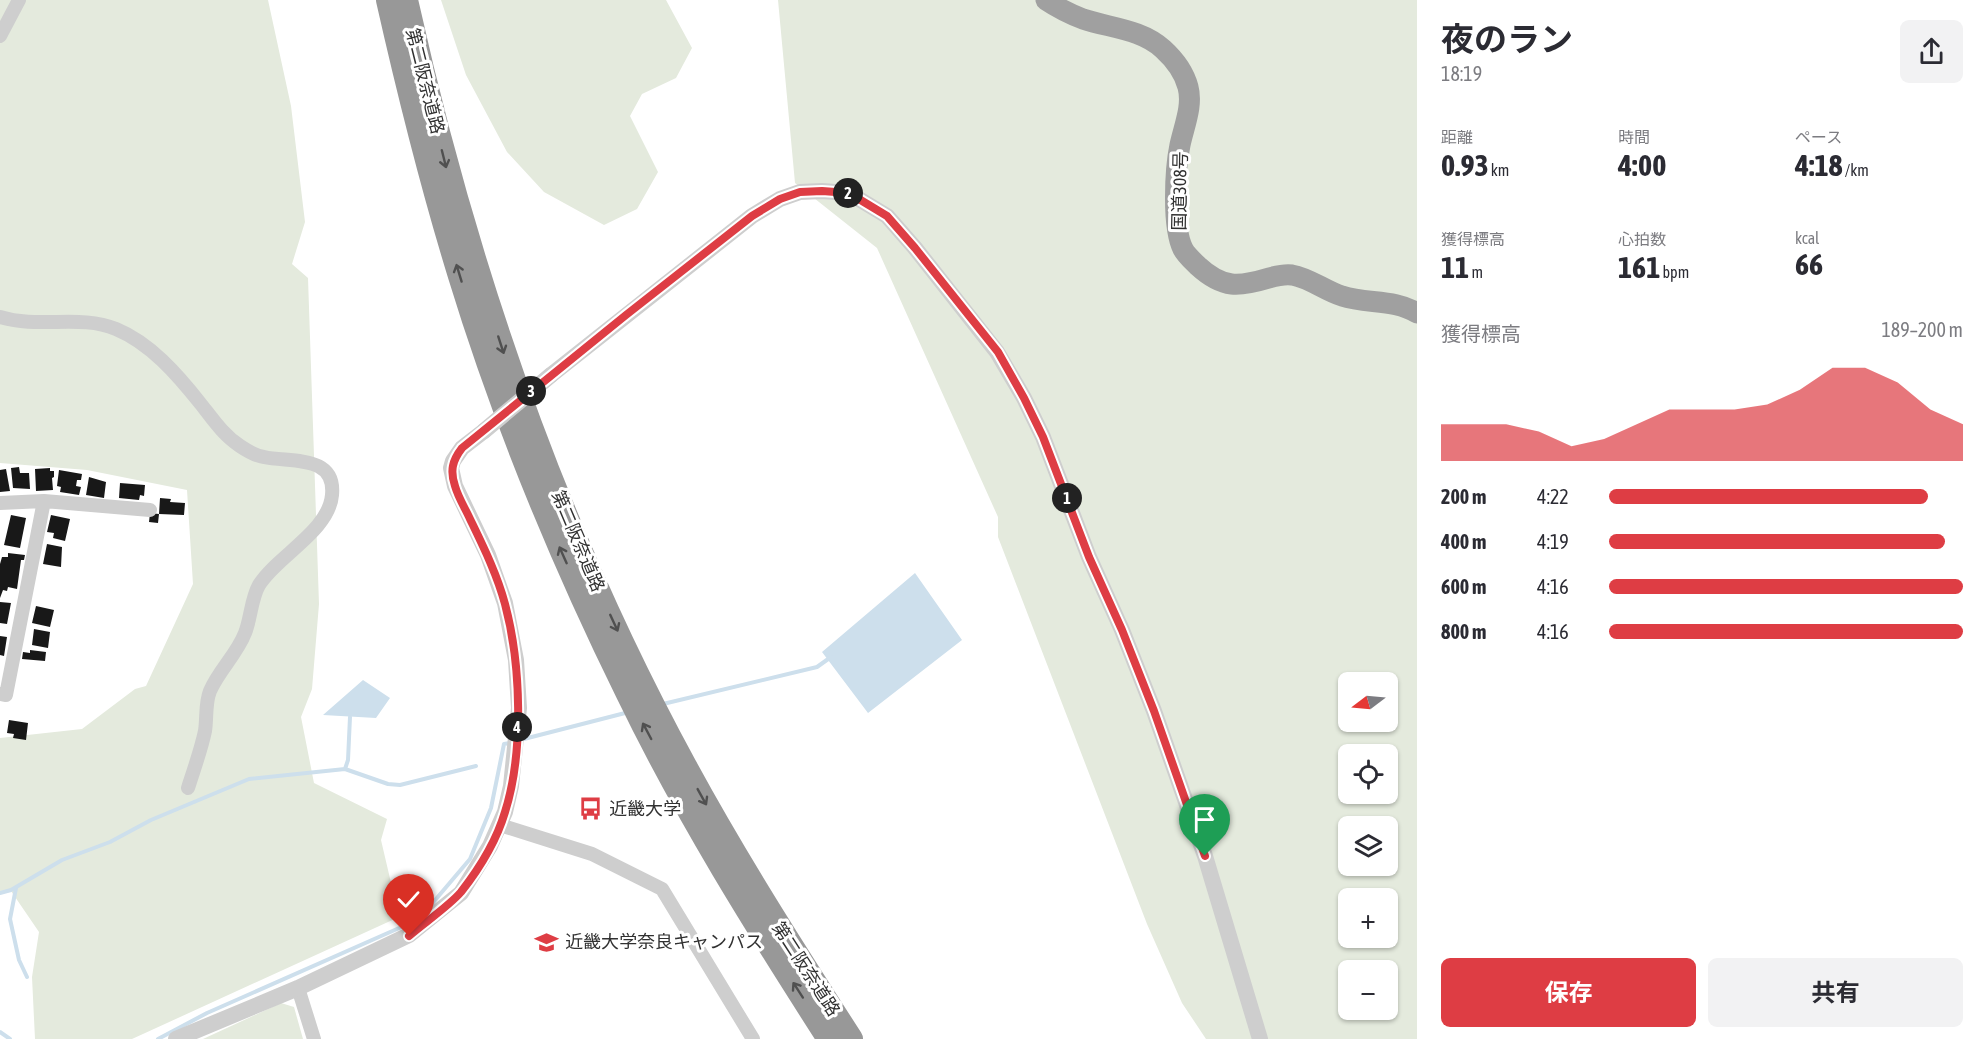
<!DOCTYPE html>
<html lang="ja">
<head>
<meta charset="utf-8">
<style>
	:root { --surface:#fff; --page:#f2f2f3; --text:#2b2b33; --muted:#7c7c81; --accent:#de3d44 }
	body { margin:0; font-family:"Asap Condensed","Noto Sans JP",sans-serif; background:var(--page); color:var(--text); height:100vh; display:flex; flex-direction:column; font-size:22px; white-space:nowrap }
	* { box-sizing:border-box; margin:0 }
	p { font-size:20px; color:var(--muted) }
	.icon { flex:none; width:33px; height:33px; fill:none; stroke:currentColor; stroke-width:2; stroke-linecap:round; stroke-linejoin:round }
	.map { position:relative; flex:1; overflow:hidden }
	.panel { display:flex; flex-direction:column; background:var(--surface); width:570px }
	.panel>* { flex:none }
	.needle { width:39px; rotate:254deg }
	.tools { position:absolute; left:1338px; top:672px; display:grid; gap:12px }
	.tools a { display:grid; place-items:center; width:60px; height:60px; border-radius:9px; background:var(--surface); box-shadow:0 2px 4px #0004; font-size:30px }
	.pin { position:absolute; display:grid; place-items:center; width:51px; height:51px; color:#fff; margin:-62px -26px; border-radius:50% 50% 50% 0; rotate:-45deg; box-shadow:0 0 6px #0007 }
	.pin .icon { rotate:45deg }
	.km { position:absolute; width:30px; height:30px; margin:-15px; border-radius:50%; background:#222; color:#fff; font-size:16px; line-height:30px; text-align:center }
	.round { display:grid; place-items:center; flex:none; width:63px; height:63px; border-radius:9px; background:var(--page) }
	.overview { display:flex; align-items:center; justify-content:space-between; height:102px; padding:0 24px }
	h1 { font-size:33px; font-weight:700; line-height:45px }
	.metrics { display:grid; grid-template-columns:repeat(3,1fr); gap:9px; height:102px; padding:6px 24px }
	.metrics div { display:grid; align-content:center }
	.metrics b { font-size:30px; font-weight:700 }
	.metrics small { font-size:16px; font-weight:400 }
	.metrics p { font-size:16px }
	.chart { height:168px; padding:12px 24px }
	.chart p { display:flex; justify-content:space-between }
	.chart svg { width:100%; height:108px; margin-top:6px; fill:var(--accent); opacity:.7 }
	.cta { display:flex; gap:12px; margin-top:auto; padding:12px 24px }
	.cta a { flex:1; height:69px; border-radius:9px; background:var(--accent); color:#fff; font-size:24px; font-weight:700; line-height:69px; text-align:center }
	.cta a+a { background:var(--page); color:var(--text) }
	ul { padding:0 24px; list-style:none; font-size:20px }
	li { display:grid; grid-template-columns:96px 72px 1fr; align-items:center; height:45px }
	li i { height:15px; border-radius:8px; background:var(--accent) }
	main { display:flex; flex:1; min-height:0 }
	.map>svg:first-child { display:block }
	.green { fill:#e4eadd; fill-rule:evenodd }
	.water { fill:#cddfec }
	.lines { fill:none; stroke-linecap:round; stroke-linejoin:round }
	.stream { stroke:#cddfec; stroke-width:4 }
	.building { fill:#181818 }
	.minor { stroke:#cecece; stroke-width:14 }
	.tertiary { stroke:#cecece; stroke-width:16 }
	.trunk { stroke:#a0a0a0; stroke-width:21 }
	.motorway { stroke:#989898; stroke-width:24 }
	.tertiary-bridge { stroke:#cecece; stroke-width:16 }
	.oneway { stroke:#505050 }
	.route-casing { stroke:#fff; stroke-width:12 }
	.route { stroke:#de3d44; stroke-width:8 }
	.labels { text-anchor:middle; stroke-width:6; stroke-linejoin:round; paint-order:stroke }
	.street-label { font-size:18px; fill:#313131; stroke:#fff }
	.poi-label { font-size:18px; fill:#313131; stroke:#fff; text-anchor:start }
</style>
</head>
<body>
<main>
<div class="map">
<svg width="1417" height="1039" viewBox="0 0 1417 1039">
	<rect width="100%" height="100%" fill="#fff"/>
	<path class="green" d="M 0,0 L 268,0 L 291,106 L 305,222 L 292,264 L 308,278 L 319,604 L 312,689 L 301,717 L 314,783 L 387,819 L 381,840 L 399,917 L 132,1039 L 35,1039 L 32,977 L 39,932 L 11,891 L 0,891 L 0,738 L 82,729 L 135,689 L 146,686 L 193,584 L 187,490 L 87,470 L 0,463 Z
		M 441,0 L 666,0 L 692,48 L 676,78 L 642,94 L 630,116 L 658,172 L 637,209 L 604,225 L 544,192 L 507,152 L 466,75 Z
		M 778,0 L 1417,0 L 1417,1039 L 1206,1039 L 1182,1003 L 1147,924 L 998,537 L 998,517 L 877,248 L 795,183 ZM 1348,682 L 1388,682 L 1388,722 L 1348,722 ZM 1348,754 L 1388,754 L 1388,794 L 1348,794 ZM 1348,826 L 1388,826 L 1388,866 L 1348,866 ZM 1348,898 L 1388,898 L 1388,938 L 1348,938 ZM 1348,970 L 1388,970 L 1388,1010 L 1348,1010 Z
		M 281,1003 L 294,1007 L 303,1039 L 203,1039 Z"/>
	<path class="water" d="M 915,573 L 962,640 L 868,713 L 822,652 Z
		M 363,680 L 390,698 L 376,718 L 323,715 Z"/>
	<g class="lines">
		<path class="stream" d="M 663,704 L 817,667 L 831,657
			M 520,740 L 629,712
			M 345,769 L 348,760 L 350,717
			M 16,888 L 10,919 L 19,960 L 27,977
			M 0,893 L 11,890 L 62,860 L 110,842 L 151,820 L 249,779 L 345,769 L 388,784 L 400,785 L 476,766
			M 425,912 L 470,859 L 491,808 L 504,744 L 510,743
			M 0,1032 L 10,1039
			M 158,1039 L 207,1013 L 415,921"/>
	</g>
	<path class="building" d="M 19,467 L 20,473 L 29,473 L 30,489 L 13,488 L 11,468 Z
		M 50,468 L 50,471 L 54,471 L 54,477 L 52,478 L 53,490 L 36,491 L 35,469 Z
		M 6,469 L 10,491 L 0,492 L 0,470 Z
		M 59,470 L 82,474 L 81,480 L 77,480 L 76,486 L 81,487 L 79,495 L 60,492 L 61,487 L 57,486 Z
		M 89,477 L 106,482 L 104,498 L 86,495 Z
		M 120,483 L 145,485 L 144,496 L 140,495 L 139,500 L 119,498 Z
		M 160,498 L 171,499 L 170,502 L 185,503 L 184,515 L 159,514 Z
		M 150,513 L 159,514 L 158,523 L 149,522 Z
		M 11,515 L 26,518 L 20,548 L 4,545 Z
		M 51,515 L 70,519 L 65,541 L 53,538 L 54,533 L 47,532 Z
		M 47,544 L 62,547 L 61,567 L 43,564 Z
		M 8,553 L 25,555 L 24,560 L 21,560 L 17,589 L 8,587 L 7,591 L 3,590 L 0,598 L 0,564 L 2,557 L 8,557 Z
		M 0,602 L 11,603 L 7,624 L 0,623 Z
		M 36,606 L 54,610 L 50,627 L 32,623 Z
		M 34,629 L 50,632 L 48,648 L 32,645 Z
		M 0,636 L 7,637 L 4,656 L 0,655 Z
		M 30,650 L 46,652 L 45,661 L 22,659 L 23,652 L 30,653 Z
		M 9,720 L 28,723 L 26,740 L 13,738 L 14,734 L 7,733 Z"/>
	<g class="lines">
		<path class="minor" d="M 0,36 L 19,0
			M 0,317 C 39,329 80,314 116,329 C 150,343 177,374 200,403 C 212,418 223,435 240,446 C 246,450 256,456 264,457 C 290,463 336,454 332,495 C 329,531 277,556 259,585 C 251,599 251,618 245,633 C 237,654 219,670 210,691 C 205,703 207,719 205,731 C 201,750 194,769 188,788
			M 0,503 L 44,501 L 150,510
			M 0,694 L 6,695 L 44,501
			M 500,825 L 592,854 L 662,889 L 753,1039
			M 298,988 L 314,1039"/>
		<path class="tertiary" d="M 551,375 L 752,216 L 780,199 L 800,192 L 822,191 L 849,193 L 887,216 L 915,248 L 997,352 L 1024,398 L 1043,437 L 1089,557 L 1122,630 L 1154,711 L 1205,856 L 1260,1039
			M 176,1039 L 298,988 L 409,935 L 461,893 L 490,846 L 505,812 L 511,786 L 519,708 L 516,660 L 505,603 L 488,555 L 455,486 L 451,468 L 453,461 L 462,448 L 484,431"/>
		<path class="trunk" d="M 1046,0 C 1058,8 1070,14 1083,19 C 1110,28 1141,29 1163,49 C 1174,59 1184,72 1188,87 C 1193,106 1184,126 1180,145 C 1175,169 1172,227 1183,249 C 1186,255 1193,261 1198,266 C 1223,289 1239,287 1269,278 C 1276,276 1284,274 1292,275 C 1310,278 1325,291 1342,296 C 1367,304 1395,299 1417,313"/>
		<path class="motorway" d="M 388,0 C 409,93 432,185 460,276 C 504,420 562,560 628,694 C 686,814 757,927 829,1039
			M 406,0 C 465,266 554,526 685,766 C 736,860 793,949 851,1039"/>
		<path class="tertiary-bridge" d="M 484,431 L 551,375"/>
	</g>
	<defs><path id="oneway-shaft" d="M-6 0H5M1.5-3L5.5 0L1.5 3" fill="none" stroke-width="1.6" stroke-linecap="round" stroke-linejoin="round" transform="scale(1.5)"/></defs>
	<g class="oneway">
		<use href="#oneway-shaft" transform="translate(444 159) rotate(76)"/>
		<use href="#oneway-shaft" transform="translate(459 273) rotate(-107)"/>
		<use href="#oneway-shaft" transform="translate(501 345) rotate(72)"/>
		<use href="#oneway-shaft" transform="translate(563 555) rotate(-114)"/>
		<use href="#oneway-shaft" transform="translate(614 623) rotate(65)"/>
		<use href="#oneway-shaft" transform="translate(647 731) rotate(-118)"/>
		<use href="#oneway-shaft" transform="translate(702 797) rotate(61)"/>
		<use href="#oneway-shaft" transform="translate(798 990) rotate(-123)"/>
	</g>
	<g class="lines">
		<defs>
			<path id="route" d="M 409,936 C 424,923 449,906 461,892 C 479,869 497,839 505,812 C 524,752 521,664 505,604 C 497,574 483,546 470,519 C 465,508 458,497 455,486 C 450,471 452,461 462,448 L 626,315 L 752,216 L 780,199 L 800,192 L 822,191 L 849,193 L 887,216 L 915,248 L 998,352 L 1024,398 L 1043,437 L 1089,557 L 1122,630 L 1154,711 L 1205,856"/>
		</defs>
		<use href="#route" class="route-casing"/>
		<use href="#route" class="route"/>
	</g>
	<defs>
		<symbol id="bus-bare" viewBox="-9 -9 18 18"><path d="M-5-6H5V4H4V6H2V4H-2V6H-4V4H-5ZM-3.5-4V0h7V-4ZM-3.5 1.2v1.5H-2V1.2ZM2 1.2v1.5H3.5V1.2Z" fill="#de3d44" stroke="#fff" stroke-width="2.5" paint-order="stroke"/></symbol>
		<symbol id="university-bare" viewBox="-9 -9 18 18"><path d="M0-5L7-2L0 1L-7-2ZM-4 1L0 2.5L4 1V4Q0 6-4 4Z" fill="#de3d44" stroke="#fff" stroke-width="2.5" paint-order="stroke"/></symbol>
	</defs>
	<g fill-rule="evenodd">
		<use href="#bus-bare" x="574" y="792" width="33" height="33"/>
		<use href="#university-bare" x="530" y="926" width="33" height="33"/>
	</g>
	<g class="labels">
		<g class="street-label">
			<text transform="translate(425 81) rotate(76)" y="6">第二阪奈道路</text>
			<text transform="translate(1180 191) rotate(-89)" y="6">国道308号</text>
			<text transform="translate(578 541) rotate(67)" y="6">第二阪奈道路</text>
			<text transform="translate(806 969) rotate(57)" y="6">第二阪奈道路</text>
		</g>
		<g class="poi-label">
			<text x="609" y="815">近畿大学</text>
			<text x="565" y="948">近畿大学奈良キャンパス</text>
		</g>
	</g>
</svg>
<div class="tools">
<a><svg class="needle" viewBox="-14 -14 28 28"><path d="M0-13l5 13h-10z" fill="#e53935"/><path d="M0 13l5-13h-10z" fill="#7c7c81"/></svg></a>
<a><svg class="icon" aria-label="locate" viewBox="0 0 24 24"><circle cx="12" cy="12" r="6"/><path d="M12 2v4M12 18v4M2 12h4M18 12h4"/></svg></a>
<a><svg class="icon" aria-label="layers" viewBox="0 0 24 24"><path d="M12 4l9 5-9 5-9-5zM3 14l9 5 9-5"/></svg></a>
<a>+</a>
<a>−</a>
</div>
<div class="pin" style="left:1205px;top:856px;background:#1e9e55"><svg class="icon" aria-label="arrive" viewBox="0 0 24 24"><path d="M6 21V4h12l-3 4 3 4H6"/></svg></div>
<div class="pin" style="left:409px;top:936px;background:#d93025"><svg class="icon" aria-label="check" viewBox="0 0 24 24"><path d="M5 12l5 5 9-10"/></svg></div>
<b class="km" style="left:1067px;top:498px">1</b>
<b class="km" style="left:848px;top:193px">2</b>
<b class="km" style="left:531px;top:391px">3</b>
<b class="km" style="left:517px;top:727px">4</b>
</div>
<section class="panel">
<div class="overview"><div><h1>夜のラン</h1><p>18:19</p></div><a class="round"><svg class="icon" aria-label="share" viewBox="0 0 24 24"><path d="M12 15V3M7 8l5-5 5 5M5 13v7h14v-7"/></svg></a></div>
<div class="metrics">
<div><p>距離</p><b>0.93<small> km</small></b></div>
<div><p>時間</p><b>4:00</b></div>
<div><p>ペース</p><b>4:18<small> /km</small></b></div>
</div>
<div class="metrics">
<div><p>獲得標高</p><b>11<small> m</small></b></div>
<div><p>心拍数</p><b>161<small> bpm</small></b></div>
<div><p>kcal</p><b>66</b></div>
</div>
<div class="chart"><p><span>獲得標高</span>189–200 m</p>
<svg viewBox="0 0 160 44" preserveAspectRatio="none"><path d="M0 44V29L10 29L20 29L30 32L40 38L50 35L60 29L70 23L80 23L90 23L100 21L110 15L120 6L130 6L140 12L150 23L160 29V44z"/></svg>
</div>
<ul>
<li><b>200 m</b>4:22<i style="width:90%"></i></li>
<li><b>400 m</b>4:19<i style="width:95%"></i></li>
<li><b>600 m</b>4:16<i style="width:100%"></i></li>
<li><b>800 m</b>4:16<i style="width:100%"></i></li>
</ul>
<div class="cta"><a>保存</a><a>共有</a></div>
</section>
</main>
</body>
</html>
